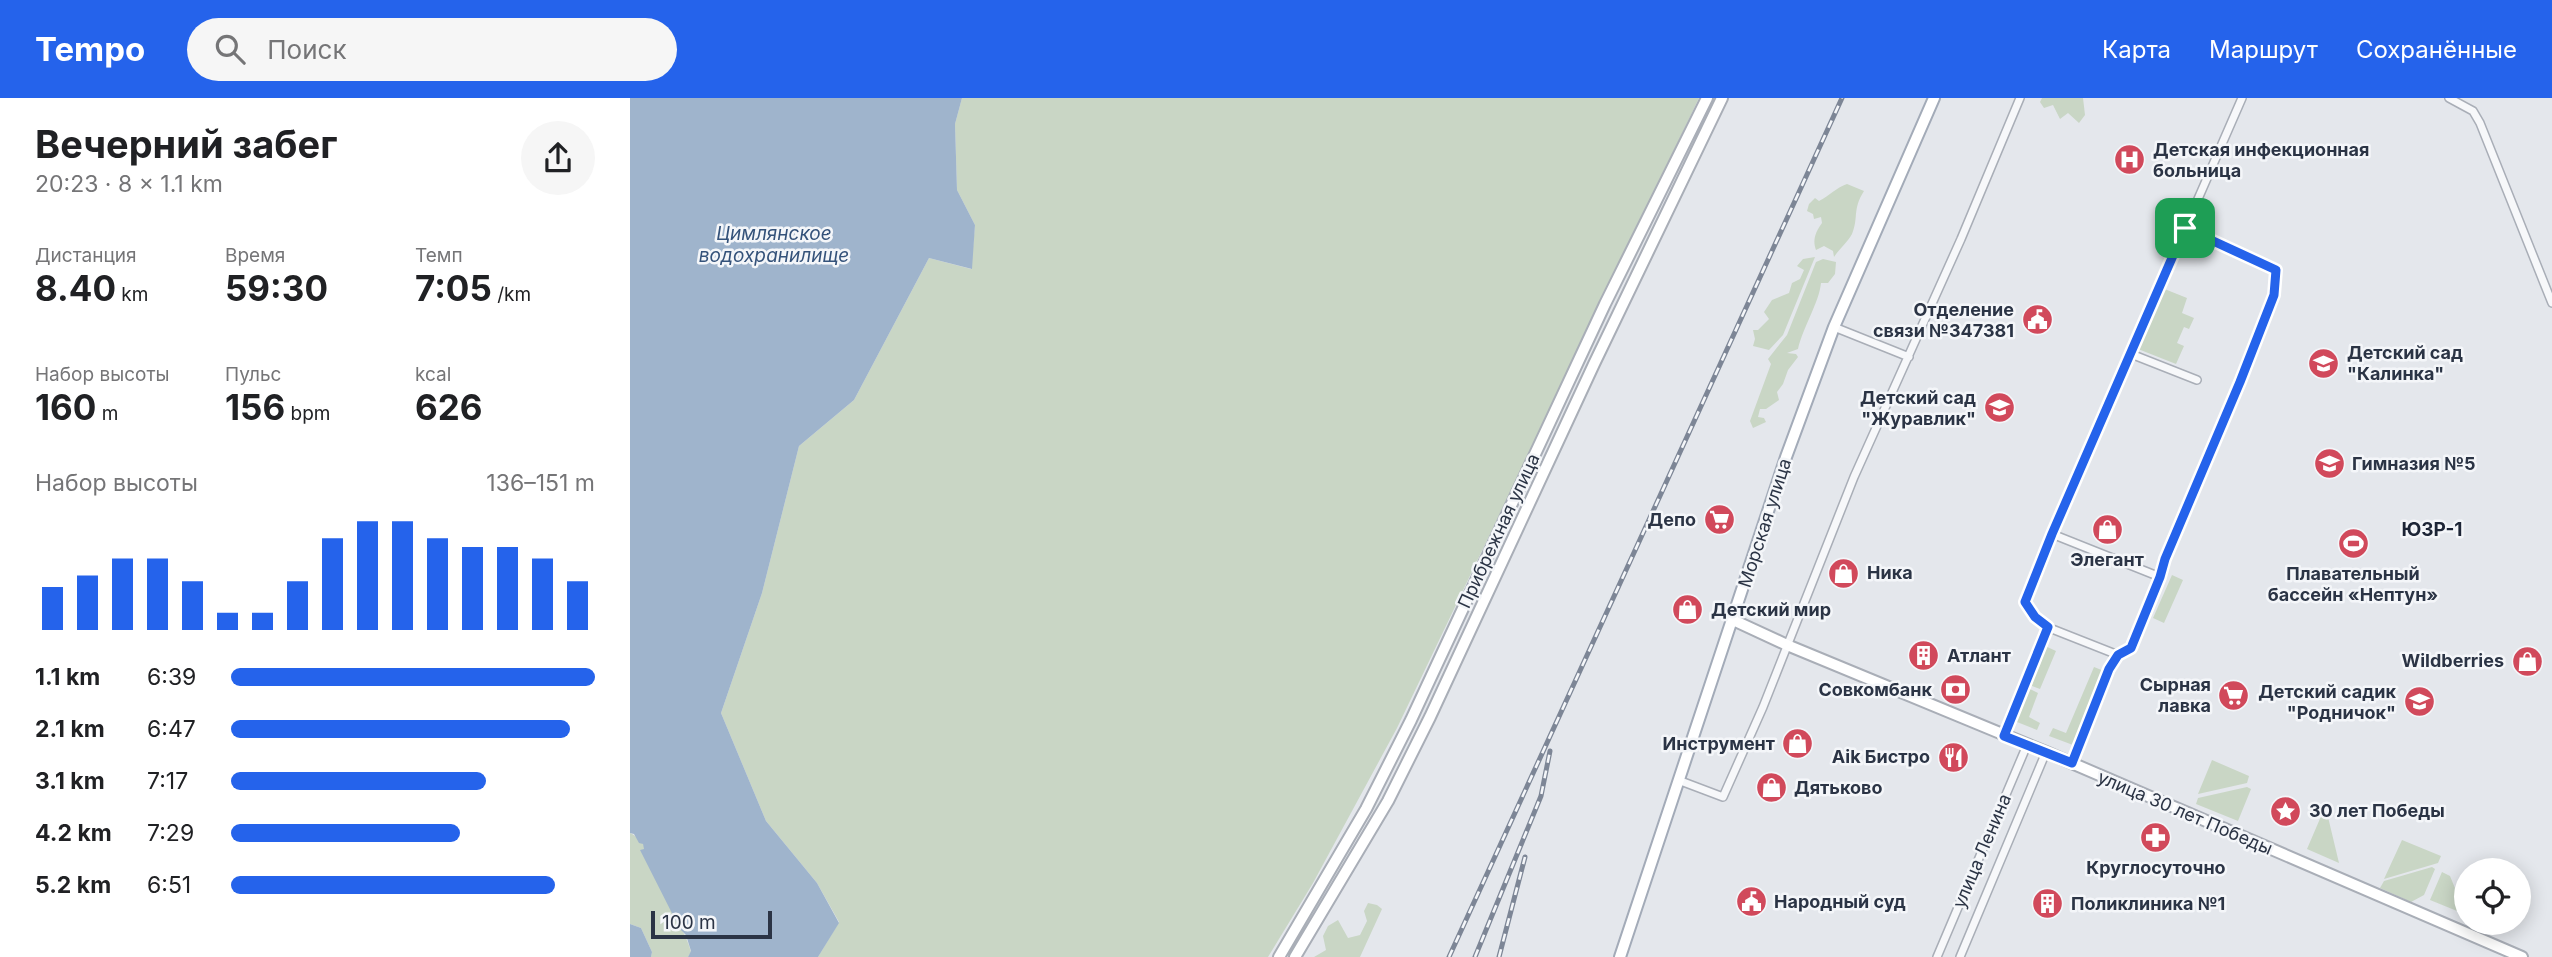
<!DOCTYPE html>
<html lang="ru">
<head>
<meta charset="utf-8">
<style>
	:root { --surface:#fff; --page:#f6f6f6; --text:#202124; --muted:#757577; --accent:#2563eb }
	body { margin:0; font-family:Inter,sans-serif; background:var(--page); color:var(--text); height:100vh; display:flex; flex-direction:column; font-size:26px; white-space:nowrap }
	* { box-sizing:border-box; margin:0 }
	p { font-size:23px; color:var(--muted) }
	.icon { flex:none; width:38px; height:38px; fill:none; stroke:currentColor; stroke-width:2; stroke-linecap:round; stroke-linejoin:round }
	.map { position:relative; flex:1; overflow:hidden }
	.details { display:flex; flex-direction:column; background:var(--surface); width:630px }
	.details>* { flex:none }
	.fabs { position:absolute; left:1824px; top:760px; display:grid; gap:14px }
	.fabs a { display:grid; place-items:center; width:77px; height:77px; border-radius:50%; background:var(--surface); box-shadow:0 4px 18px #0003; font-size:35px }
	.scale { position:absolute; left:21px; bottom:18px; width:121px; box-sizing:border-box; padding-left:7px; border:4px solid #2b3445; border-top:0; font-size:19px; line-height:24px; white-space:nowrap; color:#2b3445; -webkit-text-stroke:5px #f4f6f9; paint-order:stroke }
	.pin { position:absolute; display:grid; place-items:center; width:60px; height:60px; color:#fff; margin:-30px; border-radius:14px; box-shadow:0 4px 10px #0006 }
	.round { display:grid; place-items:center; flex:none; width:74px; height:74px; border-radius:37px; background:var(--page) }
	.head { display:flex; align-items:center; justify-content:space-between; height:119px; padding:0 35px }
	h1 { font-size:38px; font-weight:700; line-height:52px }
	.stats { display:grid; grid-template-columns:repeat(3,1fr); gap:10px; height:119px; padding:7px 35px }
	.stats div { display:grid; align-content:center }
	.stats b { font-size:35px; font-weight:700 }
	.stats small { font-size:19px; font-weight:400 }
	.stats p { font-size:19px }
	.chart { height:196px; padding:14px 35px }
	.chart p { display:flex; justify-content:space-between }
	.chart svg { width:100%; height:126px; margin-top:7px; stroke:var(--accent); stroke-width:6 }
	ul { padding:0 35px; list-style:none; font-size:23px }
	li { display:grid; grid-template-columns:112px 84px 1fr; align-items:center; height:52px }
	li i { height:18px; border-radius:9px; background:var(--accent) }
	header { display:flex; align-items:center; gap:42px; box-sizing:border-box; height:98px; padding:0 35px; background:var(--accent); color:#fff }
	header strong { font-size:33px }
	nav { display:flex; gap:38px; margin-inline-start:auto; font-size:24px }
	.search { width:490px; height:63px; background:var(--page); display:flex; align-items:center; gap:18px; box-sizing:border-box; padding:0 24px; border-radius:38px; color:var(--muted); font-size:26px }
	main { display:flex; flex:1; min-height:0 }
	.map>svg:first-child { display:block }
	.green { fill:#c9d6c5 }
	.water { fill:#9fb4cc }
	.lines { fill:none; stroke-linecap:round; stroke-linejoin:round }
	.street-casing { stroke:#a9aeb7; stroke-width:10 }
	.secondary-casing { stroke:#a9aeb7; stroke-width:14 }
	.primary-casing { stroke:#a3abb8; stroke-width:14 }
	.street { stroke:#f7f8fa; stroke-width:7 }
	.secondary { stroke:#fff; stroke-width:10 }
	.primary { stroke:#fff; stroke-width:10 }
	.rail-casing { stroke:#7d8696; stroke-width:5 }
	.rail { stroke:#f4f6f9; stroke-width:2.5; stroke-dasharray:8; stroke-linecap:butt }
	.route-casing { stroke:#fff; stroke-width:14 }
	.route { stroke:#2563eb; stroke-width:9 }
	.labels { text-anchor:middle; stroke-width:5; stroke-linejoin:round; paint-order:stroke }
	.poi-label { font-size:18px; font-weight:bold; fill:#2b3445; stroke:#f4f6f9; text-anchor:start }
	.street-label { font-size:18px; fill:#2b3445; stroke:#f4f6f9 }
	.water-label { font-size:19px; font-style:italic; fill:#34527a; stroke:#f4f6f9 }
	.neighbourhood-label { font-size:19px; font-weight:bold; fill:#1d2536; stroke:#f4f6f9 }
</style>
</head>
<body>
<header>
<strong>Tempo</strong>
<div class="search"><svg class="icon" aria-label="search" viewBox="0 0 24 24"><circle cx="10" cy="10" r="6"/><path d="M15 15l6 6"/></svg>Поиск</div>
<nav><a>Карта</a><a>Маршрут</a><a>Сохранённые</a></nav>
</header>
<main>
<section class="details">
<div class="head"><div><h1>Вечерний забег</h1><p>20:23 · 8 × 1.1 km</p></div><a class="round"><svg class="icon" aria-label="share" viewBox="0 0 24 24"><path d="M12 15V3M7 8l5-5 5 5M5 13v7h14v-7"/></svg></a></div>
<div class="stats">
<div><p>Дистанция</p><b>8.40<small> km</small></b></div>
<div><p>Время</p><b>59:30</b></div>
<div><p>Темп</p><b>7:05<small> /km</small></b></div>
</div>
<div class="stats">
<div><p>Набор высоты</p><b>160<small> m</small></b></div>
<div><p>Пульс</p><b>156<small> bpm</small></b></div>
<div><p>kcal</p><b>626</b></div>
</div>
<div class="chart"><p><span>Набор высоты</span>136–151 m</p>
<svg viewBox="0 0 160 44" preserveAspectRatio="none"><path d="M5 44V29M15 44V25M25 44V19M35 44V19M45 44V27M55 44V38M65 44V38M75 44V27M85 44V12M95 44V6M105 44V6M115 44V12M125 44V15M135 44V15M145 44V19M155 44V27"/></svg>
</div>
<ul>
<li><b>1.1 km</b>6:39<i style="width:100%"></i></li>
<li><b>2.1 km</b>6:47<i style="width:93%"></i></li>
<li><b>3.1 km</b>7:17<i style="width:70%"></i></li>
<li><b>4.2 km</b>7:29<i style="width:63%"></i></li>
<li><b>5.2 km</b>6:51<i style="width:89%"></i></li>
</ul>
</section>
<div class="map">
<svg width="1922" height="859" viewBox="0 0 1922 859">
	<rect width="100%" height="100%" fill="#e4e7ec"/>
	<path class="green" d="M 332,0 L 1069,0 L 767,630 L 683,785 L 638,859 L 188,859 L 209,824 L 187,785 L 136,723 L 91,615 L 132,495 L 169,348 L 224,302 L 299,160 L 341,171 L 345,127 L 327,92 L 325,26 Z
		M 1412,0 L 1453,0 L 1455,17 L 1449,25 L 1438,15 L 1430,21 L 1423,7 L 1414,10 L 1410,4 Z
		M 1217,86 L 1234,93 C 1222,112 1229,119 1222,136 C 1218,144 1209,151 1204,159 L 1203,153 L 1194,148 L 1186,152 C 1182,142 1186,133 1192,125 L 1191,119 L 1184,121 L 1183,116 L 1177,113 L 1179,106 L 1185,100 L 1189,103 C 1199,98 1207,89 1217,86 Z
		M 1185,159 L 1153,237 L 1139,252 L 1123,248 L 1125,241 L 1123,232 L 1128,232 L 1139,221 L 1134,214 L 1142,202 L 1159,195 L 1162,185 L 1170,181 L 1174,172 L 1167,168 L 1173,161 Z
		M 1193,161 L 1206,164 L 1205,176 L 1198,185 L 1191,185 C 1189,205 1173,229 1168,251 L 1157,255 L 1166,256 L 1168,259 L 1158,272 L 1153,286 L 1147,294 L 1149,302 L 1136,311 L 1130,311 L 1128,319 L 1134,320 L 1136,324 L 1123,330 L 1120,323 L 1141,266 L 1138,261 L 1157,237 L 1186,164 Z
		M 1532,190 L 1557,200 L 1552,215 L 1564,220 L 1559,231 L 1554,229 L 1547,245 L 1554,248 L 1546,266 L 1508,251 Z
		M 1542,477 L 1553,482 L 1534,525 L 1523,520 Z
		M 1413,547 L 1426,553 L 1410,591 L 1397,586 Z
		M 1464,569 L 1474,573 L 1443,647 L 1419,638 L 1423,630 L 1436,635 Z
		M 1396,589 L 1408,595 L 1399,619 L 1410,625 L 1407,632 L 1382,622 Z
		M 1582,662 L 1619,678 L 1617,685 L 1568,696 Z
		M 1617,689 L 1621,691 L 1608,723 L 1566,706 L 1568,700 Z
		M 1692,716 L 1698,719 L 1709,765 L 1677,751 Z
		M 0,735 C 4,737 10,741 13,746 C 22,763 28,785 37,803 C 45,821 56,835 61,854 L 58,859 L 21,859 L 22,854 L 11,830 L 0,826 Z
		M 1772,742 L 1811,758 L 1808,765 L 1754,781 Z
		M 1802,769 L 1805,771 L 1794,797 L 1781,804 L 1750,790 L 1754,783 Z
		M 1812,774 L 1820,778 L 1831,805 L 1827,813 L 1800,802 Z
		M 738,805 L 747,807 L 752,811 L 730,859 L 684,859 L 696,852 L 693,838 L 698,828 L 708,822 L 718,840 L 730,837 L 737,823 L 734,813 Z"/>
	<path class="water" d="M 0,0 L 332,0 L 325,26 L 327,92 L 345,127 L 342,171 L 299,160 L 224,302 L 169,348 L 132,495 L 91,615 L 136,723 L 187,785 L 209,825 L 188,859 L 58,859 L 61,853 L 56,837 L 50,831 L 10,752 L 14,751 L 13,746 L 9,745 L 4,736 L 0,735 Z
		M 0,826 L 11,830 L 22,854 L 21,859 L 0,859 Z"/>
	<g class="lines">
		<defs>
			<path id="street" d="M 1819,0 L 1843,13 L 1850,25 L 1922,205
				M 1204,229 L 1279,259
				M 1501,256 L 1567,282
				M 1422,436 L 1530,479
				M 1417,529 L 1488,557
				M 1375,638 L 1417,529 L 1405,519 L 1395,504 L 1422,436 L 1612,0
				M 1442,665 L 1479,571 L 1488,557 L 1501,550 L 1530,479 L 1535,461 L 1610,284 L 1644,197 L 1646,172 L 1555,130
				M 1048,682 L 1093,699 L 1133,609 L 1224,379 L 1331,141 L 1390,0
				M 1307,859 L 1397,647
				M 1330,859 L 1416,654"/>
			<path id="secondary" d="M 1103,522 L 1157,547 L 1416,654 L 1892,859
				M 649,859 L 736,711 L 781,622 L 975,206 L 1077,0
				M 665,859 L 758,703 L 800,619 L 964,266 L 1092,0"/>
			<path id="primary" d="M 990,859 L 1156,359 L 1204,229 L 1304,0"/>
		</defs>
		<use href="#street" class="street-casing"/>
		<use href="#secondary" class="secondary-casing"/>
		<use href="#primary" class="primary-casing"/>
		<use href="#street" class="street"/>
		<use href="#secondary" class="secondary"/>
		<use href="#primary" class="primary"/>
		<defs>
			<path id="rail" d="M 819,859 L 1212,0
				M 845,859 L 911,698 L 920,653
				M 869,859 L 895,759"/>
		</defs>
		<use href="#rail" class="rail-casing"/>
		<use href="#rail" class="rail"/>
	</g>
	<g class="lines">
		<defs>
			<path id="route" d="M 1555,130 L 1646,172 L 1644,197 L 1610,284 L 1535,461 L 1530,479 L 1501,550 L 1488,557 L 1479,571 L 1442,665 L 1374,638 L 1418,529 L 1405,519 L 1395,504 L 1422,436 Z"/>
		</defs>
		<use href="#route" class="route-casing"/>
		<use href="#route" class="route"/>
	</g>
	<defs>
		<symbol id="hospital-disc" viewBox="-11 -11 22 22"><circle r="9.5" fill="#d1495b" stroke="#f4f6f9"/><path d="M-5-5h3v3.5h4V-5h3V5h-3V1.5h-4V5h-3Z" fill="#fff"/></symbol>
		<symbol id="civic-disc" viewBox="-11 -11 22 22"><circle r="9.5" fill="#d1495b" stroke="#f4f6f9"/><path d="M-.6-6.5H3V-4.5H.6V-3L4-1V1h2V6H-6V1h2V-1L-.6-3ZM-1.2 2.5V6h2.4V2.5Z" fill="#fff"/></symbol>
		<symbol id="school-disc" viewBox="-11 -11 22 22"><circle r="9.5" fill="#d1495b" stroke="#f4f6f9"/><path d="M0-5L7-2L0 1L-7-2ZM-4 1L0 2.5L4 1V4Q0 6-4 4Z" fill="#fff"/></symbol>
		<symbol id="supermarket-disc" viewBox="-11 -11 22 22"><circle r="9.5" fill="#d1495b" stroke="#f4f6f9"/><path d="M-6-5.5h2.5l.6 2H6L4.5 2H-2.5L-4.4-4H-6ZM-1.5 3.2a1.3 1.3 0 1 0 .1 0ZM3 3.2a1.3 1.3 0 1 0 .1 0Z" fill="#fff"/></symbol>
		<symbol id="shop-disc" viewBox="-11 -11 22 22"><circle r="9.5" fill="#d1495b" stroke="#f4f6f9"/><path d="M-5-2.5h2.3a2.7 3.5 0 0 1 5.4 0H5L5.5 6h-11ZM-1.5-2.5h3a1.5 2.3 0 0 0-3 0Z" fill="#fff"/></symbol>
		<symbol id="stadium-disc" viewBox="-11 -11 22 22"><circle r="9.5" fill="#d1495b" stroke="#f4f6f9"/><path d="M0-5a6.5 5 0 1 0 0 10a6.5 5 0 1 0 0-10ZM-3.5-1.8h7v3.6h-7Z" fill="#fff"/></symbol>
		<symbol id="building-disc" viewBox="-11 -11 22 22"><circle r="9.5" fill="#d1495b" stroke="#f4f6f9"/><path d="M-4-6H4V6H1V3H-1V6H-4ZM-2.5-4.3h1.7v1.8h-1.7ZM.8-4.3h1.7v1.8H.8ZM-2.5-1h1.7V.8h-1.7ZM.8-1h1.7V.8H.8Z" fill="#fff"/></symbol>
		<symbol id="bank-disc" viewBox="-11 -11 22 22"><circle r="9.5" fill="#d1495b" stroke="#f4f6f9"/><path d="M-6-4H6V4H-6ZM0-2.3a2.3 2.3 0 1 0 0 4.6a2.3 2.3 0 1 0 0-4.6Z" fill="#fff"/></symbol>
		<symbol id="restaurant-disc" viewBox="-11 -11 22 22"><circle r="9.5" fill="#d1495b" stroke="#f4f6f9"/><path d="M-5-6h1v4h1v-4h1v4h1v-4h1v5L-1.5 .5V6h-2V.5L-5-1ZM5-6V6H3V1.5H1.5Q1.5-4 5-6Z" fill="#fff"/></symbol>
		<symbol id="sight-disc" viewBox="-11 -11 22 22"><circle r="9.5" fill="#d1495b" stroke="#f4f6f9"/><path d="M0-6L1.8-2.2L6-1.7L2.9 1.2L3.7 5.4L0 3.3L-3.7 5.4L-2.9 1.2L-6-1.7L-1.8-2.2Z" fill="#fff"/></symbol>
		<symbol id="pharmacy-disc" viewBox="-11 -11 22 22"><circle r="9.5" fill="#d1495b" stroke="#f4f6f9"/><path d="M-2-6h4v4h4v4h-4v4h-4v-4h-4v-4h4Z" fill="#fff"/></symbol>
	</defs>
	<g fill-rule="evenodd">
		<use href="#hospital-disc" x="1482" y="44" width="35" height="35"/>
		<use href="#civic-disc" x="1390" y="204" width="35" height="35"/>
		<use href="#school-disc" x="1676" y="248" width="35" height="35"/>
		<use href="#school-disc" x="1352" y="292" width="35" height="35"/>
		<use href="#school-disc" x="1682" y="348" width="35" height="35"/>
		<use href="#supermarket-disc" x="1072" y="404" width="35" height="35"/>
		<use href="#shop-disc" x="1460" y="414" width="35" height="35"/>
		<use href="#stadium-disc" x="1706" y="428" width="35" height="35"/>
		<use href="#shop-disc" x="1196" y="458" width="35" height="35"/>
		<use href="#shop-disc" x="1040" y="494" width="35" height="35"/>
		<use href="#building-disc" x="1276" y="540" width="35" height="35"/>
		<use href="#shop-disc" x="1880" y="546" width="35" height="35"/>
		<use href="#bank-disc" x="1308" y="574" width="35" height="35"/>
		<use href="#supermarket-disc" x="1586" y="580" width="35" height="35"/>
		<use href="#school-disc" x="1772" y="586" width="35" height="35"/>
		<use href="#shop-disc" x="1150" y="628" width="35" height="35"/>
		<use href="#restaurant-disc" x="1306" y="642" width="35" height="35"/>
		<use href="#shop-disc" x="1124" y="672" width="35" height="35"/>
		<use href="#sight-disc" x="1638" y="696" width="35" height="35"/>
		<use href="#pharmacy-disc" x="1508" y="722" width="35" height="35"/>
		<use href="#civic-disc" x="1104" y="786" width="35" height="35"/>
		<use href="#building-disc" x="1400" y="788" width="35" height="35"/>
	</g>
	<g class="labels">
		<g class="poi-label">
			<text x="1523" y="58">Детская инфекционная<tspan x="1523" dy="21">больница</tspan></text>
			<text x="1384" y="218" text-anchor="end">Отделение<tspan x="1384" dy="21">связи №347381</tspan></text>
			<text x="1717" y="261">Детский сад<tspan x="1717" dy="21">"Калинка"</tspan></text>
			<text x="1346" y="306" text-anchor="end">Детский сад<tspan x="1346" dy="21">"Журавлик"</tspan></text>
			<text x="1722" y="372">Гимназия №5</text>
			<text x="1066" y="428" text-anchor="end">Депо</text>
			<text x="1477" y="468" text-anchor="middle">Элегант</text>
			<text x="1237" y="481">Ника</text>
			<text x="1723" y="482" text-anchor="middle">Плавательный<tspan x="1723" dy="21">бассейн «Нептун»</tspan></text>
			<text x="1081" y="518">Детский мир</text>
			<text x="1317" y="564">Атлант</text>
			<text x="1874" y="569" text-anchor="end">Wildberries</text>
			<text x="1581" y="593" text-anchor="end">Сырная<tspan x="1581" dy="21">лавка</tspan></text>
			<text x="1302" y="598" text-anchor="end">Совкомбанк</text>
			<text x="1766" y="600" text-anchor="end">Детский садик<tspan x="1766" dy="21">"Родничок"</tspan></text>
			<text x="1145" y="652" text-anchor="end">Инструмент</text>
			<text x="1300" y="665" text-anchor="end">Aik Бистро</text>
			<text x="1164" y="696">Дятьково</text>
			<text x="1679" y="719">30 лет Победы</text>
			<text x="1526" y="776" text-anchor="middle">Круглосуточно</text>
			<text x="1144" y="810">Народный суд</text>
			<text x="1441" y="812">Поликлиника №1</text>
		</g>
		<g class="street-label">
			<text transform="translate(1135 425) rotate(-72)" y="6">Морская улица</text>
			<text transform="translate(869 433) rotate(-65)" y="6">Прибрежная улица</text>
			<text transform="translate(1555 715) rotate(23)" y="6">улица 30 лет Победы</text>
			<text transform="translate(1352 753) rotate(-67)" y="6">улица Ленина</text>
		</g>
		<g class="water-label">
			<text x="144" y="142">Цимлянское<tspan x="144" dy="22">водохранилище</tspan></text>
		</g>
		<g class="neighbourhood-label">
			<text x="1802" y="438">ЮЗР-1</text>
		</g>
	</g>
</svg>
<div class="fabs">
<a><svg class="icon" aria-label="locate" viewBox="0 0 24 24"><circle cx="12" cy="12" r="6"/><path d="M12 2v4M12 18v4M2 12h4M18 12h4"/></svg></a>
</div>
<div class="scale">100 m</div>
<div class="pin" style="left:1555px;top:130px;background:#1e9e55"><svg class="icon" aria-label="arrive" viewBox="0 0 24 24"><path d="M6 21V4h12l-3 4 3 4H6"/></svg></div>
</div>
</main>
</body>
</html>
